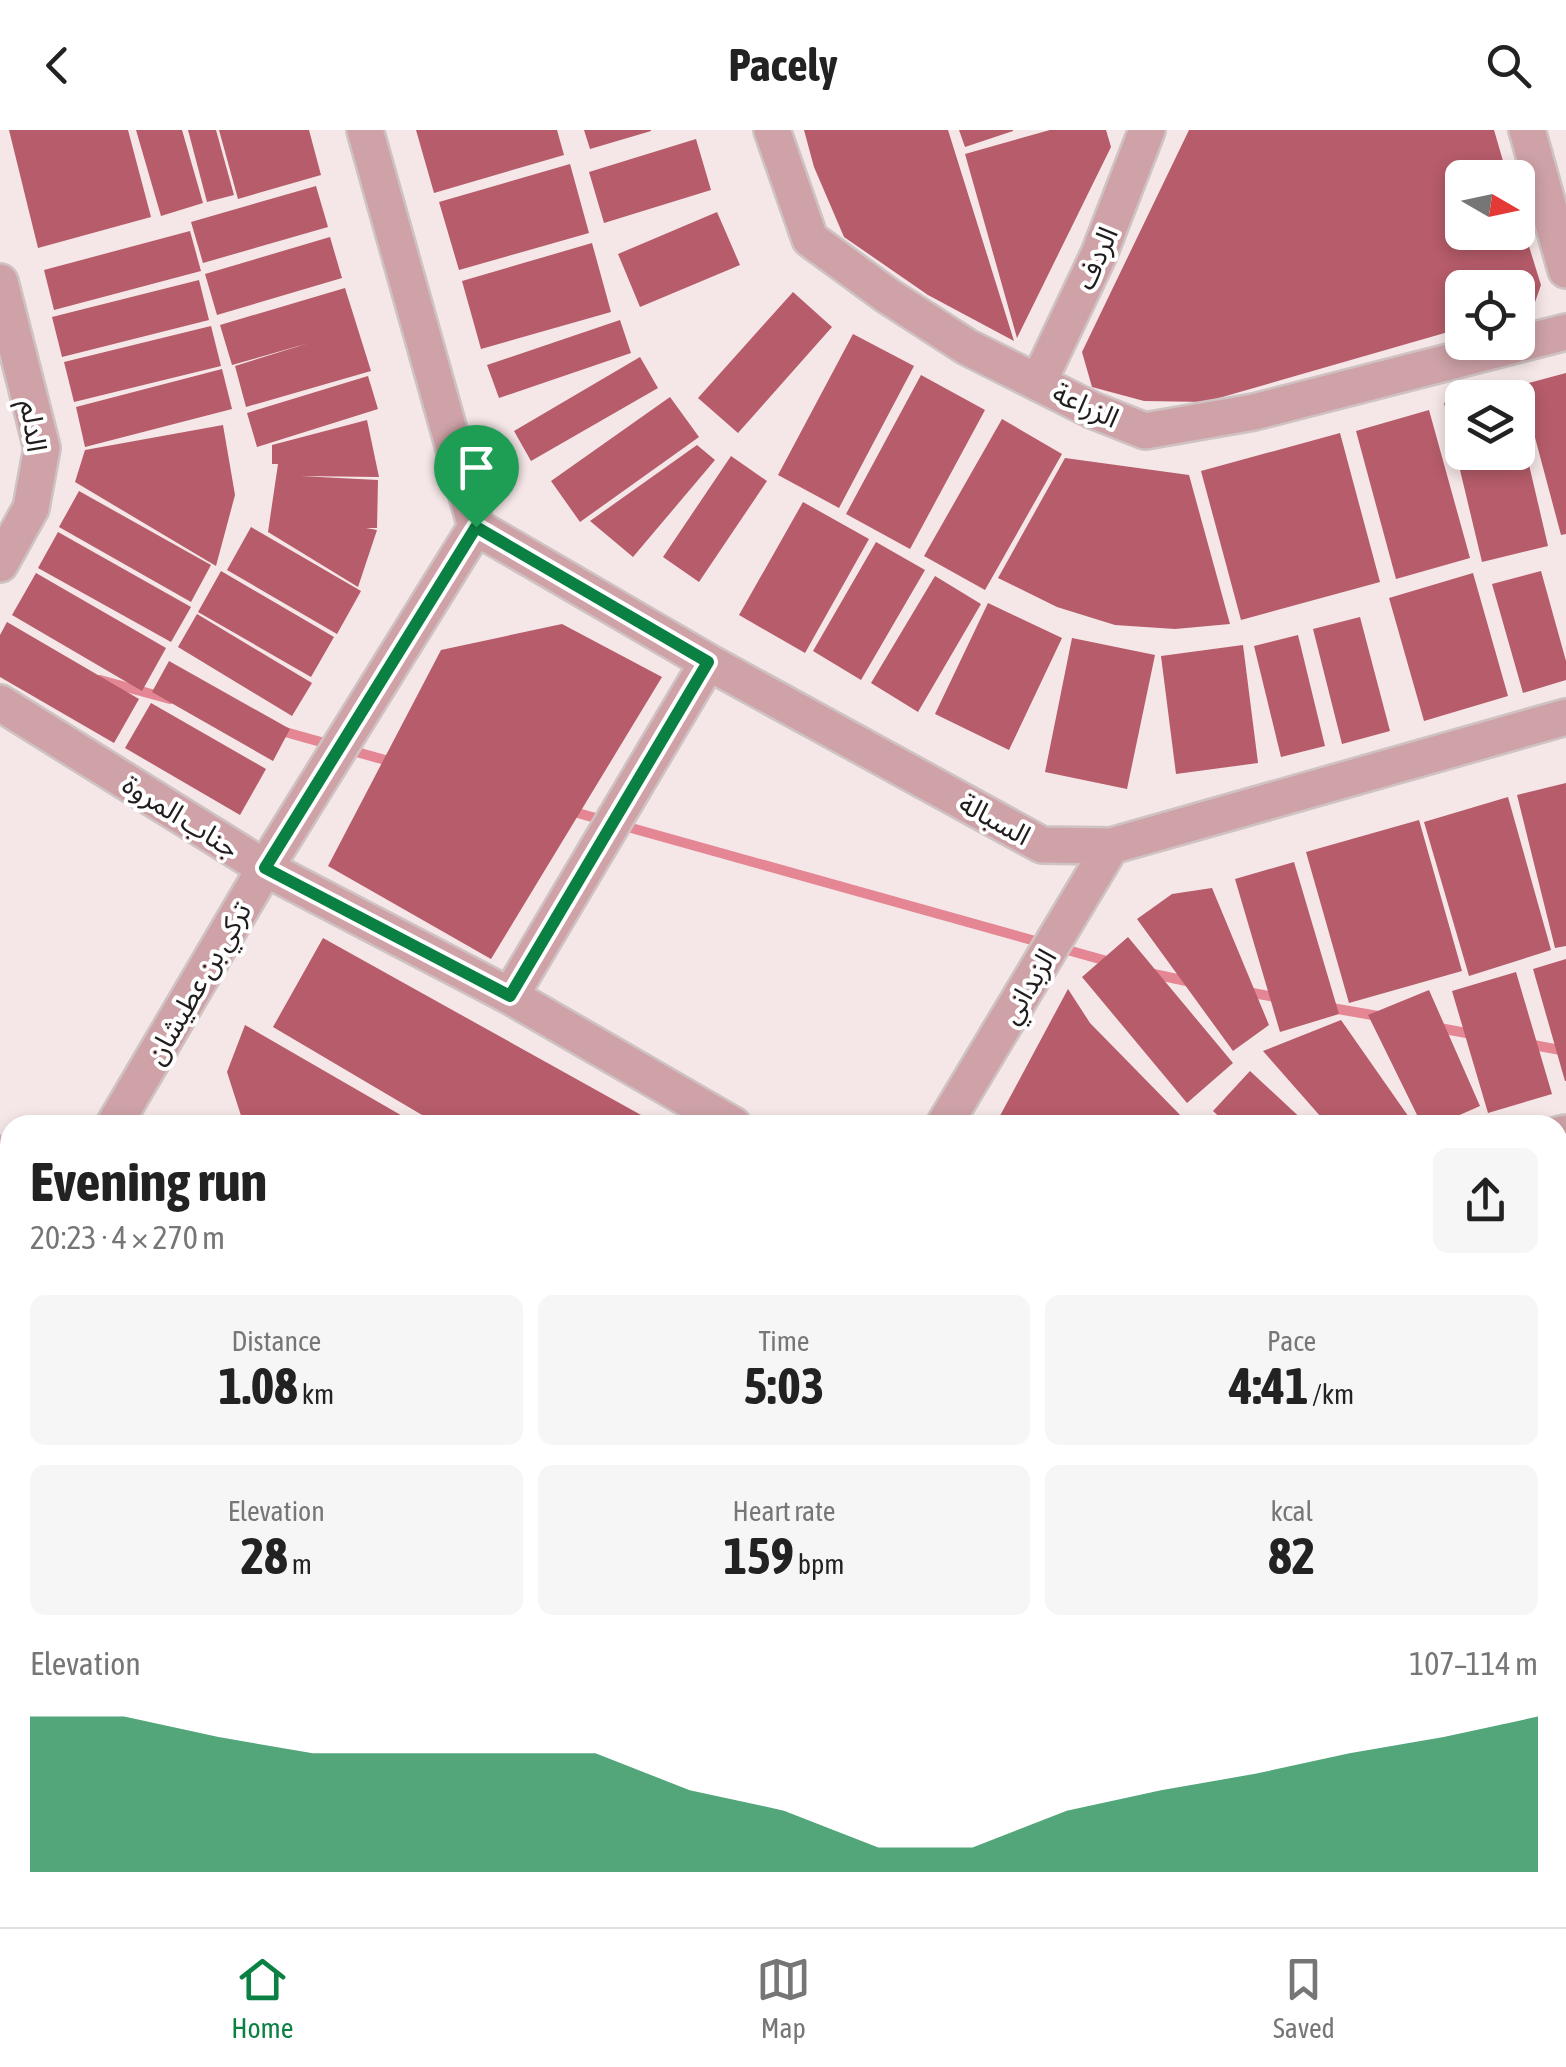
<!DOCTYPE html>
<html lang="en">
<head>
<meta charset="utf-8">
<style>
	:root { --surface:#fff; --page:#f6f6f6; --text:#222; --muted:#767676; --line:#e0e0e0; --accent:#0b8043 }
	body { margin:0; font-family:"Asap Condensed","Noto Sans Arabic",sans-serif; background:var(--page); color:var(--text); height:100vh; display:flex; flex-direction:column; font-size:38px; white-space:nowrap }
	* { box-sizing:border-box; margin:0 }
	p { font-size:32px; color:var(--muted) }
	.icon { flex:none; width:55px; height:55px; fill:none; stroke:currentColor; stroke-width:2; stroke-linecap:round; stroke-linejoin:round }
	.map { position:relative; flex:1; overflow:hidden }
	.sheet { position:absolute; left:0px; top:985px; width:1568px; height:812px; display:flex; flex-direction:column; background:var(--surface); border-radius:30px 30px 0 0; box-shadow:0 5px 15px #0003 }
	.sheet>* { flex:none }
	.needle { width:65px; rotate:99deg }
	.controls { position:absolute; left:1445px; top:30px; display:grid; gap:20px }
	.controls a { display:grid; place-items:center; width:90px; height:90px; border-radius:15px; background:var(--surface); box-shadow:0 5px 15px #0003; font-size:50px }
	.pin { position:absolute; display:grid; place-items:center; width:85px; height:85px; color:#fff; margin:-102px -42px; border-radius:50% 50% 50% 0; rotate:-45deg; box-shadow:0 0 10px #0007 }
	.pin .icon { rotate:45deg }
	.round { display:grid; place-items:center; flex:none; width:105px; height:105px; border-radius:15px; background:var(--page) }
	.headline { display:flex; align-items:center; justify-content:space-between; height:170px; padding:0 30px }
	h1 { font-size:55px; font-weight:700; line-height:75px }
	.stats { display:grid; grid-template-columns:repeat(3,1fr); gap:15px; height:170px; padding:10px 30px }
	.stats div { display:grid; align-content:center; border-radius:15px; background:var(--page); text-align:center }
	.stats b { font-size:50px; font-weight:700 }
	.stats small { font-size:28px; font-weight:400 }
	.stats p { font-size:28px }
	.chart { height:280px; padding:20px 30px }
	.chart p { display:flex; justify-content:space-between }
	.chart svg { width:100%; height:180px; margin-top:10px; fill:var(--accent); opacity:.7 }
	header { display:flex; justify-content:space-between; align-items:center; height:130px; padding:0 30px; background:var(--surface); font-size:45px; font-weight:700 }
	.tabs { display:flex; justify-content:space-around; align-items:center; height:140px; border-top:2px solid var(--line); background:var(--surface); font-size:28px; color:var(--muted) }
	.tabs a { display:grid; justify-items:center; gap:5px }
	.tabs .current { color:var(--accent) }
	.map>svg:first-child { display:block }
	.lines { fill:none; stroke-linecap:round; stroke-linejoin:round }
	.stream { stroke:#e58694; stroke-width:10 }
	.building { fill:#b65c6a }
	.street-casing { stroke:#cfc2c3; stroke-width:40 }
	.street { stroke:#cea2a7; stroke-width:35 }
	.route-casing { stroke:#fff; stroke-width:20 }
	.route { stroke:#0b8043; stroke-width:12 }
	.labels { text-anchor:middle; stroke-width:8; stroke-linejoin:round; paint-order:stroke }
	.street-label { font-size:28px; fill:#221d1d; stroke:#fff }
</style>
</head>
<body>
<header><svg class="icon" aria-label="back" viewBox="0 0 24 24"><path d="M15 5l-7 7 7 7"/></svg>Pacely<svg class="icon" aria-label="search" viewBox="0 0 24 24"><circle cx="10" cy="10" r="6"/><path d="M15 15l6 6"/></svg></header>
<div class="map">
<svg width="1566" height="1797" viewBox="0 0 1566 1797">
	<rect width="100%" height="100%" fill="#f5e6e7"/>
	<g class="lines">
		<path class="stream" d="M 100,550 L 170,569
			M 278,600 L 396,633
			M 567,680 L 1114,833
			M 1149,843 L 1191,852
			M 1242,861 L 1280,868
			M 1326,877 L 1378,886
			M 1434,897 L 1477,905
			M 1528,914 L 1566,921"/>
	</g>
	<path class="building" d="M 9,0 L 128,0 L 151,87 L 38,118 Z
		M 136,0 L 182,0 L 203,73 L 161,86 Z
		M 188,0 L 216,0 L 234,65 L 207,72 Z
		M 219,0 L 309,0 L 321,45 L 238,69 Z
		M 416,0 L 557,0 L 564,25 L 434,63 Z
		M 584,0 L 651,0 L 651,1 L 590,19 Z
		M 804,0 L 948,0 L 1014,211 L 928,165 L 844,107 L 814,37 Z
		M 959,0 L 1013,0 L 1013,1 L 965,17 Z
		M 1050,0 L 1106,0 L 1111,17 L 1017,208 L 965,24 Z
		M 1189,0 L 1494,0 L 1508,48 L 1462,48 L 1462,102 L 1518,102 L 1518,81 L 1541,155 L 1533,178 L 1518,182 L 1518,158 L 1462,158 L 1462,198 L 1205,272 L 1144,271 L 1092,257 L 1082,222 Z
		M 696,9 L 711,60 L 604,93 L 589,42 Z
		M 570,34 L 589,103 L 459,140 L 439,72 Z
		M 316,56 L 328,97 L 203,133 L 191,92 Z
		M 717,82 L 740,135 L 640,177 L 618,124 Z
		M 190,101 L 201,141 L 54,180 L 44,140 Z
		M 330,107 L 342,148 L 217,185 L 205,144 Z
		M 592,113 L 611,182 L 481,219 L 462,151 Z
		M 199,150 L 209,190 L 62,227 L 52,187 Z
		M 345,158 L 371,241 L 246,277 L 235,236 L 309,213 L 232,235 L 220,195 Z
		M 793,162 L 832,197 L 738,303 L 698,268 Z
		M 620,190 L 631,223 L 499,268 L 487,235 Z
		M 211,196 L 221,236 L 74,272 L 64,232 Z
		M 853,204 L 914,236 L 839,378 L 778,345 Z
		M 640,227 L 658,258 L 531,331 L 514,301 Z
		M 222,239 L 232,279 L 85,317 L 76,277 Z
		M 1566,243 L 1566,404 L 1561,405 L 1521,255 Z
		M 921,245 L 985,280 L 910,419 L 846,384 Z
		M 368,246 L 378,279 L 257,317 L 247,283 Z
		M 670,267 L 699,307 L 580,392 L 551,351 Z
		M 1462,269 L 1462,322 L 1518,322 L 1519,292 L 1548,416 L 1482,432 L 1444,273 Z
		M 1429,280 L 1470,428 L 1396,449 L 1356,301 Z
		M 1002,289 L 1062,324 L 985,460 L 924,426 Z
		M 367,290 L 379,347 L 300,346 L 378,350 L 377,398 L 366,398 L 377,400 L 358,457 L 268,402 L 278,334 L 272,334 L 272,315 Z
		M 223,295 L 235,365 L 216,436 L 75,352 L 85,320 Z
		M 1340,303 L 1380,452 L 1241,490 L 1201,341 Z
		M 697,315 L 715,330 L 633,427 L 590,391 Z
		M 731,326 L 767,351 L 699,452 L 663,427 Z
		M 1065,328 L 1189,345 L 1230,494 L 1175,499 L 1115,495 L 1057,477 L 998,448 Z
		M 79,361 L 211,435 L 191,472 L 59,397 Z
		M 803,372 L 869,409 L 805,523 L 739,485 Z
		M 251,397 L 361,461 L 337,504 L 227,440 Z
		M 58,402 L 191,477 L 171,512 L 38,438 Z
		M 876,412 L 925,440 L 861,550 L 813,521 Z
		M 221,441 L 334,507 L 311,547 L 198,482 Z
		M 1541,441 L 1566,531 L 1566,550 L 1523,563 L 1492,454 Z
		M 36,443 L 166,518 L 142,561 L 12,485 Z
		M 1473,443 L 1508,566 L 1424,591 L 1389,468 Z
		M 935,446 L 981,474 L 918,582 L 871,553 Z
		M 988,473 L 1062,508 L 1009,620 L 935,584 Z
		M 197,484 L 312,553 L 292,586 L 178,517 Z
		M 1360,487 L 1390,601 L 1342,614 L 1313,499 Z
		M 7,492 L 139,569 L 114,613 L 0,547 L 0,505 Z
		M 562,494 L 662,547 L 491,829 L 328,736 L 441,520 Z
		M 1298,505 L 1325,616 L 1281,627 L 1254,516 Z
		M 1072,508 L 1155,525 L 1127,659 L 1045,642 Z
		M 1243,515 L 1258,633 L 1176,644 L 1161,526 Z
		M 169,531 L 290,599 L 273,631 L 152,562 Z
		M 151,573 L 266,639 L 240,685 L 125,618 Z
		M 1566,653 L 1566,816 L 1555,818 L 1517,665 Z
		M 1508,667 L 1551,820 L 1469,846 L 1424,692 Z
		M 1419,690 L 1462,841 L 1349,873 L 1306,722 Z
		M 1294,732 L 1339,884 L 1280,902 L 1235,749 Z
		M 1212,758 L 1269,895 L 1233,921 L 1137,789 L 1172,764 Z
		M 1128,807 L 1233,933 L 1187,973 L 1082,847 Z
		M 323,808 L 659,995 L 439,995 L 273,897 Z
		M 1566,829 L 1566,951 L 1565,951 L 1533,839 Z
		M 1516,842 L 1552,964 L 1488,983 L 1452,861 Z
		M 1068,859 L 1090,893 L 1186,991 L 1182,995 L 995,995 Z
		M 1429,860 L 1480,976 L 1437,995 L 1422,995 L 1368,885 Z
		M 1341,890 L 1413,993 L 1328,995 L 1263,921 Z
		M 245,895 L 418,995 L 244,995 L 227,942 Z
		M 1250,941 L 1308,995 L 1228,995 L 1213,981 Z
		M 10,1080 L 10,1226 L 9,1226 L 0,1193 L 0,1082 Z
		M 10,1259 L 10,1388 L 0,1390 L 0,1262 Z
		M 1,1541 L 10,1571 L 10,1619 L 0,1622 Z
		M 10,1630 L 10,1733 L 0,1736 L 0,1633 Z
		M 1559,1704 L 1566,1732 L 1566,1787 L 1528,1797 L 1454,1797 L 1452,1788 L 1558,1788 Z
		M 10,1740 L 10,1788 L 67,1788 L 70,1797 L 0,1797 L 0,1743 Z
		M 149,1788 L 197,1788 L 197,1789 L 152,1797 Z
		M 247,1788 L 288,1788 L 291,1797 L 216,1797 Z
		M 300,1788 L 428,1788 L 430,1797 L 303,1797 Z
		M 515,1788 L 562,1788 L 563,1789 L 518,1797 Z
		M 577,1788 L 650,1788 L 653,1797 L 548,1797 Z
		M 669,1788 L 771,1788 L 743,1797 L 672,1797 Z
		M 801,1788 L 813,1788 L 816,1797 L 773,1797 Z
		M 1081,1788 L 1227,1788 L 1229,1797 L 1083,1797 Z
		M 1307,1788 L 1442,1788 L 1445,1797 L 1310,1797 Z"/>
	<g class="lines">
		<defs>
			<path id="street" d="M 772,0 L 810,109 L 888,166 L 967,217 L 1092,280 L 1145,301 L 1254,282 L 1566,202
				M 1527,0 L 1566,140
				M 0,152 L 42,318 L 31,378 L 0,434
				M 1038,253 L 1099,124 L 1147,0
				M 476,397 L 708,532 L 1042,715 L 1111,716 L 1566,587
				M 0,573 L 265,738 L 510,866 L 733,995
				M 510,866 L 708,532
				M 114,995 L 265,738 L 476,397 L 365,0
				M 944,995 L 1111,716
				M 1558,1005 L 1566,1003
				M 0,1025 L 10,1023
				M 4,1421 L 10,1443
				M 1558,1562 L 1566,1592
				M 1558,1687 L 1566,1685
				M 106,1788 L 109,1797
				M 472,1788 L 475,1797
				M 1263,1788 L 1266,1797
				M 881,1797 L 913,1788"/>
		</defs>
		<use href="#street" class="street-casing"/>
		<use href="#street" class="street"/>
	</g>
	<g class="lines">
		<defs>
			<path id="route" d="M 476,397 L 708,532 L 510,866 L 265,738 Z"/>
		</defs>
		<use href="#route" class="route-casing"/>
		<use href="#route" class="route"/>
	</g>
	<g class="labels">
		<g class="street-label">
			<text transform="translate(1096 128) rotate(-66)" y="10">الردف</text>
			<text transform="translate(1086 275) rotate(25)" y="10">الزراعة</text>
			<text transform="translate(34 296) rotate(82)" y="10">الدلم</text>
			<text transform="translate(181 686) rotate(32)" y="10">جناب المروة</text>
			<text transform="translate(995 689) rotate(29)" y="10">السبالة</text>
			<text transform="translate(198 853) rotate(-60)" y="10">تركي بن عطيشان</text>
			<text transform="translate(1028 856) rotate(-59)" y="10">الزبداني</text>
		</g>
	</g>
</svg>
<div class="controls">
<a><svg class="needle" viewBox="-14 -14 28 28"><path d="M0-13l5 13h-10z" fill="#e53935"/><path d="M0 13l5-13h-10z" fill="#767676"/></svg></a>
<a><svg class="icon" aria-label="locate" viewBox="0 0 24 24"><circle cx="12" cy="12" r="6"/><path d="M12 2v4M12 18v4M2 12h4M18 12h4"/></svg></a>
<a><svg class="icon" aria-label="layers" viewBox="0 0 24 24"><path d="M12 4l9 5-9 5-9-5zM3 14l9 5 9-5"/></svg></a>
</div>
<div class="pin" style="left:476px;top:397px;background:#1e9e55"><svg class="icon" aria-label="arrive" viewBox="0 0 24 24"><path d="M6 21V4h12l-3 4 3 4H6"/></svg></div>
<section class="sheet">
<div class="headline"><div><h1>Evening run</h1><p>20:23 · 4 × 270 m</p></div><a class="round"><svg class="icon" aria-label="share" viewBox="0 0 24 24"><path d="M12 15V3M7 8l5-5 5 5M5 13v7h14v-7"/></svg></a></div>
<div class="stats">
<div><p>Distance</p><b>1.08<small> km</small></b></div>
<div><p>Time</p><b>5:03</b></div>
<div><p>Pace</p><b>4:41<small> /km</small></b></div>
</div>
<div class="stats">
<div><p>Elevation</p><b>28<small> m</small></b></div>
<div><p>Heart rate</p><b>159<small> bpm</small></b></div>
<div><p>kcal</p><b>82</b></div>
</div>
<div class="chart"><p><span>Elevation</span>107–114 m</p>
<svg viewBox="0 0 160 44" preserveAspectRatio="none"><path d="M0 44V6L10 6L20 11L30 15L40 15L50 15L60 15L70 24L80 29L90 38L100 38L110 29L120 24L130 20L140 15L150 11L160 6V44z"/></svg>
</div>
</section>
</div>
<nav class="tabs">
<a class="current"><svg class="icon" aria-label="home" viewBox="0 0 24 24"><path d="M3 11l9-7 9 7M6 9v11h12V9"/></svg>Home</a>
<a><svg class="icon" aria-label="map" viewBox="0 0 24 24"><path d="M3 6l6-2 6 2 6-2v14l-6 2-6-2-6 2zM9 4v14M15 6v14"/></svg>Map</a>
<a><svg class="icon" aria-label="saved" viewBox="0 0 24 24"><path d="M7 4h10v16l-5-4-5 4z"/></svg>Saved</a>
</nav>
</body>
</html>
